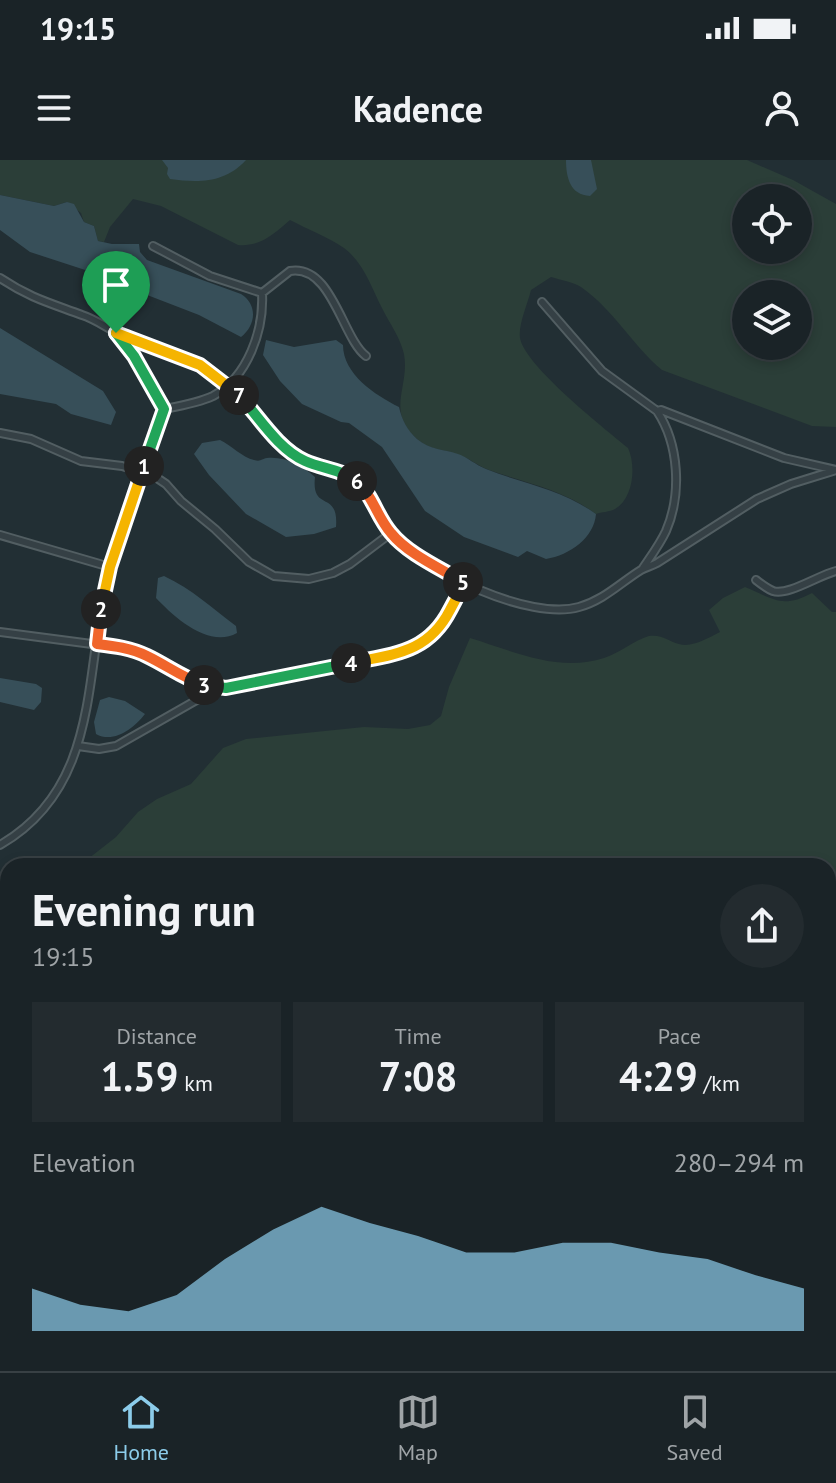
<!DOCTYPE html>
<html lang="en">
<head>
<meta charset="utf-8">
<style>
	:root { --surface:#1a2327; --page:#232b2f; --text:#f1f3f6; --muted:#9fa4a7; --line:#384044; --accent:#8cccea }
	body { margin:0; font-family:"PT Sans",sans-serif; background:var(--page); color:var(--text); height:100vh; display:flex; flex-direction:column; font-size:30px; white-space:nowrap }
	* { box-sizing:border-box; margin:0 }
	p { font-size:26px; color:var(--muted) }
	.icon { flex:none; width:44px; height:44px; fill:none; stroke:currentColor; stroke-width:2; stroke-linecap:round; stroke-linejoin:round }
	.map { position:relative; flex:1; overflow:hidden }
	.sheet { position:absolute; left:0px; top:698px; width:836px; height:514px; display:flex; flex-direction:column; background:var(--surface); border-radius:24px 24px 0 0; box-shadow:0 4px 12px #0003,0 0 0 2px var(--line) }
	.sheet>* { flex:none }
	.fabs { position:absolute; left:732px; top:24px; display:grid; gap:16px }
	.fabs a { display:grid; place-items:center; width:80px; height:80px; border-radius:50%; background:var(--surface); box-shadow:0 4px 12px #0003,0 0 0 2px var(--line); font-size:40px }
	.pin { position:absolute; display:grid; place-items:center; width:68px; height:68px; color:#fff; margin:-82px -34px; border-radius:50% 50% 50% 0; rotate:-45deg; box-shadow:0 0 8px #0007 }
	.pin .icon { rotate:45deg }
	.km { position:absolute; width:40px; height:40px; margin:-20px; border-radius:50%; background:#222; color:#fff; font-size:22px; line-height:40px; text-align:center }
	.round { display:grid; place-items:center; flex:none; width:84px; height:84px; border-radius:42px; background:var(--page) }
	.headline { display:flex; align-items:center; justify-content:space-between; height:136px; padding:0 32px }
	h1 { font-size:44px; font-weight:700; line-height:60px }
	.figures { display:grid; grid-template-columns:repeat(3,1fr); gap:12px; height:136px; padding:8px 32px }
	.figures div { display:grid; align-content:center; border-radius:0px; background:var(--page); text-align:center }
	.figures b { font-size:40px; font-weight:700 }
	.figures small { font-size:22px; font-weight:400 }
	.figures p { font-size:22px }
	.chart { height:224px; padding:16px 32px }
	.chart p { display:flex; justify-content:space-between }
	.chart svg { width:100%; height:144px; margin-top:8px; fill:var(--accent); opacity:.7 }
	.status { display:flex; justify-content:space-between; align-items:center; height:56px; padding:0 40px; background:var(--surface); direction:ltr }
	.status svg { height:22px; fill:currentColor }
	header { display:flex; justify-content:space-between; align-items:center; height:104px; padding:0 32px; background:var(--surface); font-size:36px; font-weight:700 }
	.menu { display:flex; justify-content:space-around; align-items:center; height:112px; border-top:2px solid var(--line); background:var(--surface); font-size:22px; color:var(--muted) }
	.menu a { display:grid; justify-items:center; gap:4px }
	.menu .on { color:var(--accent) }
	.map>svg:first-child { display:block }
	.green { fill:#2b3e38; fill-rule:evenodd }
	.water { fill:#374f59 }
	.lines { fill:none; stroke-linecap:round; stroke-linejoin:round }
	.minor-casing { stroke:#525e62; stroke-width:10 }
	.minor { stroke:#354045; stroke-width:6 }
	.split-1-casing { stroke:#fff; stroke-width:16 }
	.split-2-casing { stroke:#fff; stroke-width:16 }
	.split-3-casing { stroke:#fff; stroke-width:16 }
	.split-4-casing { stroke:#fff; stroke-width:16 }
	.split-5-casing { stroke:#fff; stroke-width:16 }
	.split-6-casing { stroke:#fff; stroke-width:16 }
	.split-7-casing { stroke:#fff; stroke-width:16 }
	.split-8-casing { stroke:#fff; stroke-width:16 }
	.split-1 { stroke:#22a559; stroke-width:10 }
	.split-2 { stroke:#f5b400; stroke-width:10 }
	.split-3 { stroke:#f0652b; stroke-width:10 }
	.split-4 { stroke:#22a559; stroke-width:10 }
	.split-5 { stroke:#f5b400; stroke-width:10 }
	.split-6 { stroke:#f0652b; stroke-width:10 }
	.split-7 { stroke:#22a559; stroke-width:10 }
	.split-8 { stroke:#f5b400; stroke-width:10 }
</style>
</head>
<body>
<div class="status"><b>19:15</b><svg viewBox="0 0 49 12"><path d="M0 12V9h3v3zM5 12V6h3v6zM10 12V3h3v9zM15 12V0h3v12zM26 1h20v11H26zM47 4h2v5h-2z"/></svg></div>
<header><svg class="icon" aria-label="menu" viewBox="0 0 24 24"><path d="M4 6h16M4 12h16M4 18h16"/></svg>Kadence<svg class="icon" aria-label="person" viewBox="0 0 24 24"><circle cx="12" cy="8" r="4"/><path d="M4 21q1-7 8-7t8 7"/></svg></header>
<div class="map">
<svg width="836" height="1211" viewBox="0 0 836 1211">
	<rect width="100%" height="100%" fill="#222f34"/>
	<path class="green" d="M 0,0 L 747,0 L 793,20 L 836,44 L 836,267 L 812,266 L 662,210 C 632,185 614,150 581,127 C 573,122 561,120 551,117 L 531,130 C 528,143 518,165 520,178 C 525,206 604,268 628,288 C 636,305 634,338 615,349 C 610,352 601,352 596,354 C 564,330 526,323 489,310 C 478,306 468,297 456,294 C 442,289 429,290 417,279 C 385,251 410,227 404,194 C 400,177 390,164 383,150 C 372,129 364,103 344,88 C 328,77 307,69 290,60 C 274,74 260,87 238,85 L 161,46 L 133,39 L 110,67 L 104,82 L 98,81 L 94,66 L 84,62 L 81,53 L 67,42 L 54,46 L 0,35 ZM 746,38 L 798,38 L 798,90 L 746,90 ZM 746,134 L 798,134 L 798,186 L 746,186 Z
		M 745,427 C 774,439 782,449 812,433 L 832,452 L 836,452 L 836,1211 L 731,1211 L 729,1204 L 828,1204 L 828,706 L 79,706 L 116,677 L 138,652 L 157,639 L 191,624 L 223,588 L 246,579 L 364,567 L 408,569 L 430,565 L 441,556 L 449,527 L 470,478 C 513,491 559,513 604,498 C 620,493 634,480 649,476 C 662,474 668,481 679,484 C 692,488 708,478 720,472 L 709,450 L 723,438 Z
		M 8,1204 L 133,1204 L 134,1211 L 0,1211 Z"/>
	<path class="water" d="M 162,0 L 246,0 C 225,23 199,23 170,19 L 167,14 L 168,8 Z
		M 566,0 L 591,0 L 597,29 L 590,36 C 570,35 566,17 566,0 Z
		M 0,35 L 54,46 L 67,42 L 74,44 L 84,62 L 94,66 L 98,81 L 112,84 L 139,84 L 140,92 L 147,100 L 241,134 C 258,145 256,165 241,177 L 199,155 L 129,128 L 125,123 L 30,92 L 0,70 Z
		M 0,168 L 103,231 L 116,252 L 111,265 L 71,254 L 56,244 L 0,234 Z
		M 266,180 L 294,187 L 336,180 L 343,185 C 343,214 375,235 399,247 C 402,260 407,270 417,279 C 430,290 443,289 458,294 C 467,297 476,305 486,309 C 523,324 562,329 596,354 C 594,378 570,395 546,399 L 527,391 L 518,397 L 464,377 L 425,351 L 382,287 L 349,263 L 341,262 L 302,244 L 280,221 L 263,195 Z
		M 220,280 C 231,285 243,298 254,300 C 261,302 261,299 267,298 C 285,296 303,306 315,317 C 311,353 339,329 336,367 L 314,374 L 286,377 L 246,354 L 209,315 L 194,294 L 202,283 Z
		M 164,416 C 192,429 212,448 236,466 L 237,473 C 209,489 174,457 156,438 L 158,418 Z
		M 0,518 L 36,524 L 42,528 L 41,542 L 34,550 L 0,542 Z
		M 109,537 L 125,541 L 145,554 C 134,568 114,584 96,574 L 94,562 L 100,540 Z"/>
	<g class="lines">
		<defs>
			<path id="minor" d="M 153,86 L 210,116 L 262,133
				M 0,118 C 30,138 50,143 82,155 C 98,160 110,171 125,176 C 153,186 184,193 209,210 C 245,234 264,274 295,295 C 315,310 342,306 360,324 C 375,338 379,360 393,375 C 427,412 529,461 579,447 C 604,440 620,423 641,410 C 646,407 652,406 657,403 L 757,339 L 791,324 L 836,310
				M 542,142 L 602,211 L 657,251 L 661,250 L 784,298 L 836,310
				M 116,173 L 134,196 L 164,249
				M 0,273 L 31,279 L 81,301 L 122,306 L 154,316 L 166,324 L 181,341 L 215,369 L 249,402 L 274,416 L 309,419 L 333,413 L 350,404 L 391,373
				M 0,375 L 110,407
				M 643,408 C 651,396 660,384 666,371 C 682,334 679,284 657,251
				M 756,420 C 761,424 768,429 773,431 C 788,436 819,415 836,411
				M 0,472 L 130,489 L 192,521 L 222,528
				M 78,586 L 99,589 L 116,586 L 195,541 L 226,528 L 414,488 C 440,474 451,449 464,423
				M 0,685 C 104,625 83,506 110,406 C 124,353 145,300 164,249 C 180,246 198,243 213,236 C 248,217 264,170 262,133 L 290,111 C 332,104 342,178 366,196
				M 0,723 L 8,738
				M 0,1001 L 8,1004
				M 446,1204 L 489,1211"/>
		</defs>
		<use href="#minor" class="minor-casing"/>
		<use href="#minor" class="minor"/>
	</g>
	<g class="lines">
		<defs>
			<path id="split-1" d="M 116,173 L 134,196 L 164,249 L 144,306"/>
			<path id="split-2" d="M 101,449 L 110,407 L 144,306"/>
			<path id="split-3" d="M 101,449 L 97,484 C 114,486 131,488 147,496 C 166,505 183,518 204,525"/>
			<path id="split-4" d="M 204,525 L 226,528 L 351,503"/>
			<path id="split-5" d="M 351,503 C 394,494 428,493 450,450 C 455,441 461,430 463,422"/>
			<path id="split-6" d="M 357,321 C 373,336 377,357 391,373 C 408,394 440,408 463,422"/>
			<path id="split-7" d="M 239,235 C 259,257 278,289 305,301 C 323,309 340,309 357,321"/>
			<path id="split-8" d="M 116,173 L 200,205 L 239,235"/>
		</defs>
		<use href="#split-1" class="split-1-casing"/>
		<use href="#split-2" class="split-2-casing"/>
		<use href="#split-3" class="split-3-casing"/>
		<use href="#split-4" class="split-4-casing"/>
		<use href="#split-5" class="split-5-casing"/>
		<use href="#split-6" class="split-6-casing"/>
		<use href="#split-7" class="split-7-casing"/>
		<use href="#split-8" class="split-8-casing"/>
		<use href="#split-1" class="split-1"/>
		<use href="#split-2" class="split-2"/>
		<use href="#split-3" class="split-3"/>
		<use href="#split-4" class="split-4"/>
		<use href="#split-5" class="split-5"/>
		<use href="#split-6" class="split-6"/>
		<use href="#split-7" class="split-7"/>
		<use href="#split-8" class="split-8"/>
	</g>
</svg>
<div class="fabs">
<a><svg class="icon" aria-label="locate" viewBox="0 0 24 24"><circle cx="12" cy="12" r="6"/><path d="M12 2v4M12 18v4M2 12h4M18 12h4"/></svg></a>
<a><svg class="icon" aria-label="layers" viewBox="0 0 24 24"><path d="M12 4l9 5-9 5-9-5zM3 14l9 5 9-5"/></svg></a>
</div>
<div class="pin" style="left:116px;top:173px;background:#1e9e55"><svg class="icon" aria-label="arrive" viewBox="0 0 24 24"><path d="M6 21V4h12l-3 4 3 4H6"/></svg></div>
<b class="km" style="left:144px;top:306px">1</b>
<b class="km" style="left:101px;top:449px">2</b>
<b class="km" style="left:204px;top:525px">3</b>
<b class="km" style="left:351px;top:503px">4</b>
<b class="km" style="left:463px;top:422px">5</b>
<b class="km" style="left:357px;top:321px">6</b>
<b class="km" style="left:239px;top:235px">7</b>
<section class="sheet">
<div class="headline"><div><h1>Evening run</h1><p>19:15</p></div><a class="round"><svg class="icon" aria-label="share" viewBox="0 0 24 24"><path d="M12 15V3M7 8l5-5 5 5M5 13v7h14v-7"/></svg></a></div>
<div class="figures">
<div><p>Distance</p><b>1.59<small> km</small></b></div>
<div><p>Time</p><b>7:08</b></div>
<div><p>Pace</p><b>4:29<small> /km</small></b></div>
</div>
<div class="chart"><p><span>Elevation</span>280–294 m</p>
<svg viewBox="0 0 160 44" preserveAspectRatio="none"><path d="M0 44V31L10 36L20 38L30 33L40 22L50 13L60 6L70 11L80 15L90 20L100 20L110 17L120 17L130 20L140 22L150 27L160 31V44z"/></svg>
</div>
</section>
</div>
<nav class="menu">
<a class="on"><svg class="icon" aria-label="home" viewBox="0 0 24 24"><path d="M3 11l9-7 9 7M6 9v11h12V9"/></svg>Home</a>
<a><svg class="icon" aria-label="map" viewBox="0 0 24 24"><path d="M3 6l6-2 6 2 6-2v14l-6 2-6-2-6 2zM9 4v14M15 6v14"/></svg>Map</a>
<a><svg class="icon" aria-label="saved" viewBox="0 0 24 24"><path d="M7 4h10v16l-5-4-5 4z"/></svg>Saved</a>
</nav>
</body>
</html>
